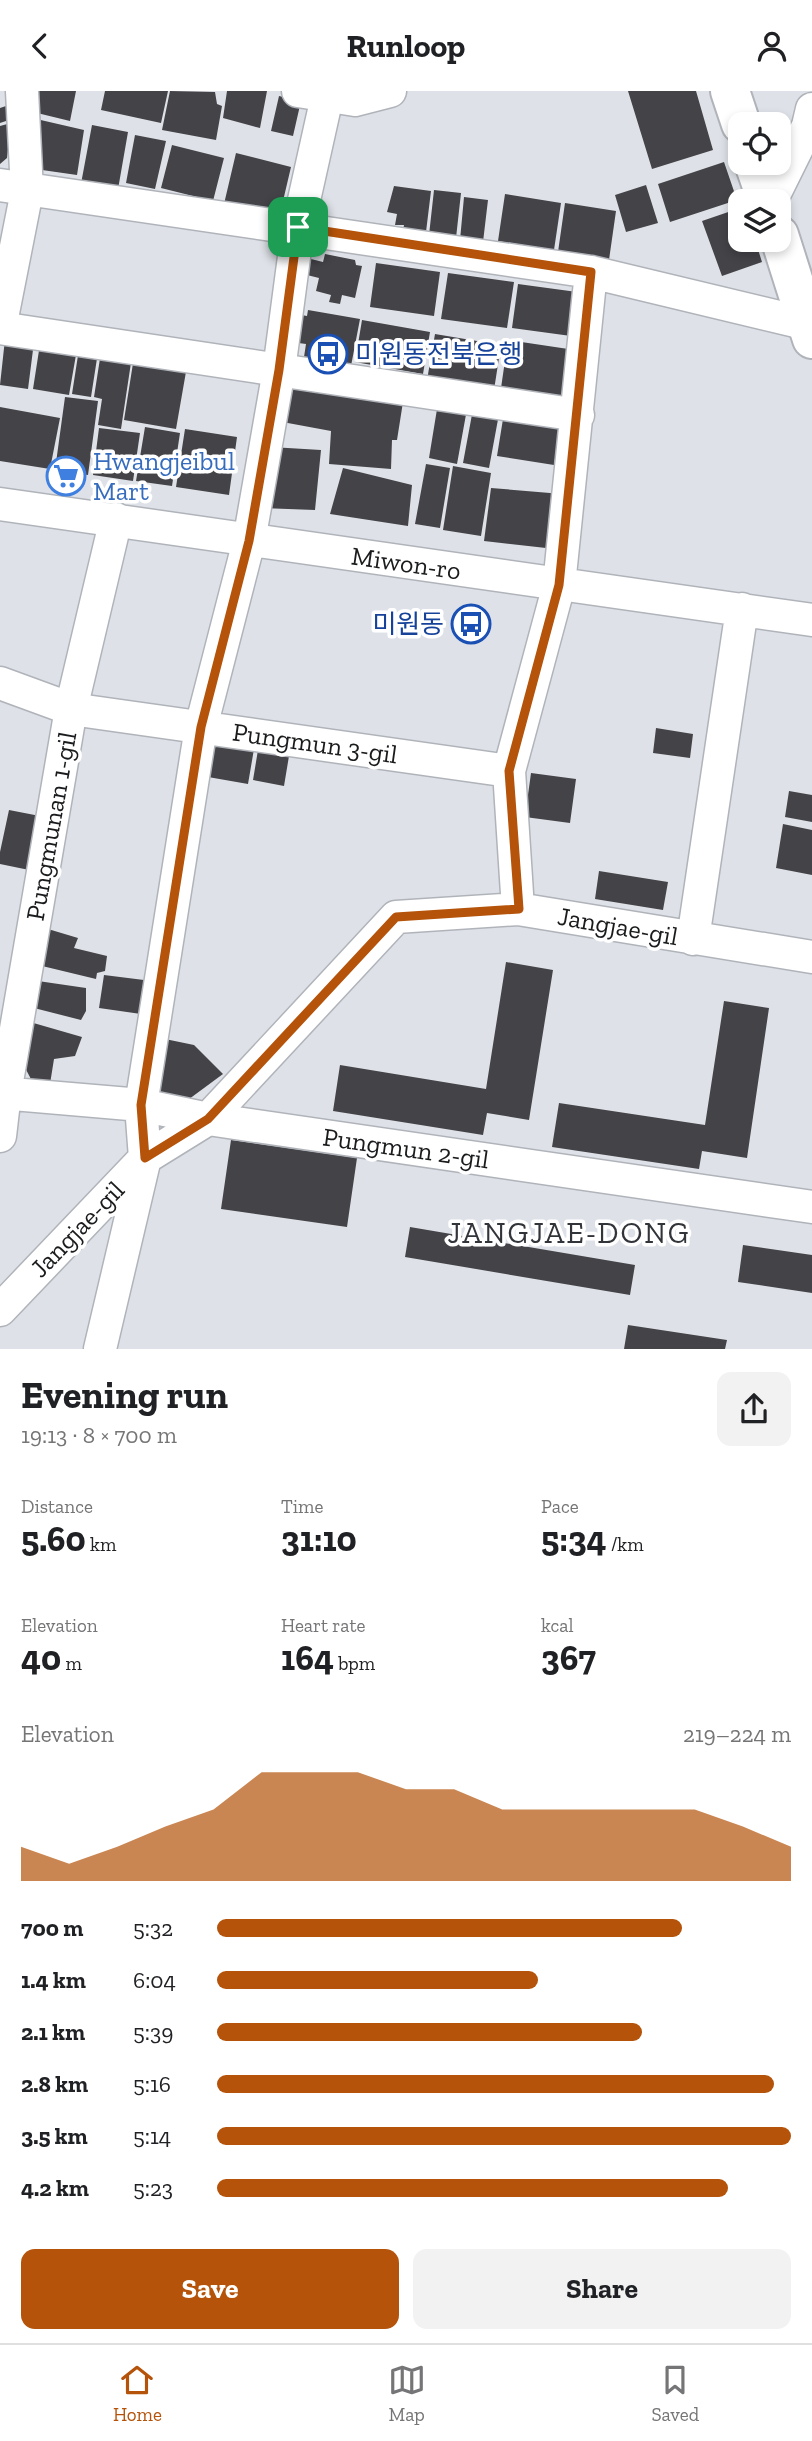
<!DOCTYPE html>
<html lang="en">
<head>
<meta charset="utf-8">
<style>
	:root { --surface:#fff; --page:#f2f2f2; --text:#202124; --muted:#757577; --line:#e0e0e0; --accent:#b45309 }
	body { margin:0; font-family:"Zilla Slab","Noto Sans KR",serif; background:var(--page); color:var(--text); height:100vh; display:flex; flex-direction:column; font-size:26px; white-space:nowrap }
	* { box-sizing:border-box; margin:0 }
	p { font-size:23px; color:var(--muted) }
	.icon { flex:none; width:38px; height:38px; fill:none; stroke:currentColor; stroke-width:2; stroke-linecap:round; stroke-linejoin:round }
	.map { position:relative; height:1258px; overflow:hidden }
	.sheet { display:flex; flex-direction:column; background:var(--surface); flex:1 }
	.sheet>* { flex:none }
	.controls { position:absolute; left:728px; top:21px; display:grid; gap:14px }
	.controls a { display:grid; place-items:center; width:63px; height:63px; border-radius:14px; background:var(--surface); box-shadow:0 4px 10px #0003; font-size:35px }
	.pin { position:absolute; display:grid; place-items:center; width:60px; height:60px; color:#fff; margin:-30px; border-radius:14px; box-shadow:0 4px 10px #0006 }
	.round { display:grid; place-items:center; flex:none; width:74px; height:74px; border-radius:14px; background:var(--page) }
	.summary { display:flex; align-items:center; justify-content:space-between; height:119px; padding:0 21px }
	h1 { font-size:38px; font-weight:700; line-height:52px }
	.metrics { display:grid; grid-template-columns:repeat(3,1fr); gap:10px; height:119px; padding:7px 21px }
	.metrics div { display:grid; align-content:center }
	.metrics b { font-size:35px; font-weight:700 }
	.metrics small { font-size:19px; font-weight:400 }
	.metrics p { font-size:19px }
	.chart { height:196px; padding:14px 21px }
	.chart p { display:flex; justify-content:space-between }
	.chart svg { width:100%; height:126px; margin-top:7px; fill:var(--accent); opacity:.7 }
	.primary-button { display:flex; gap:14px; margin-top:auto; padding:14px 21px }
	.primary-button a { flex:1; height:80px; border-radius:14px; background:var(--accent); color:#fff; font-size:28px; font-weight:700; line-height:80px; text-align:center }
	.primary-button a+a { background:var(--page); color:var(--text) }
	ul { padding:0 21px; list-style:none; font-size:23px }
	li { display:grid; grid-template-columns:112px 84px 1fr; align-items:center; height:52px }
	li i { height:18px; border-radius:9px; background:var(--accent) }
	header { display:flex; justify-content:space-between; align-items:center; height:91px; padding:0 21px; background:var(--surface); font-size:32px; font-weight:700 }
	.tab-bar { display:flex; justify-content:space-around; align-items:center; height:98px; border-top:2px solid var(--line); background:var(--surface); font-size:19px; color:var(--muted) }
	.tab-bar a { display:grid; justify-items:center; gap:4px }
	.tab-bar .current { color:var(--accent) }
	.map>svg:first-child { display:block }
	.building { fill:#444348 }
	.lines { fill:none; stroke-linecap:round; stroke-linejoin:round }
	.minor-casing { stroke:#b0b4ba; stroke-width:35 }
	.major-casing { stroke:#b0b4ba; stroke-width:42 }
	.minor { stroke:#fff; stroke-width:32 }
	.major { stroke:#fff; stroke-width:38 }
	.route-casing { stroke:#fff; stroke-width:14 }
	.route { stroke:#b45309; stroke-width:9 }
	.labels { text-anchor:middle; stroke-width:7; stroke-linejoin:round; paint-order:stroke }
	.transit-label { font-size:26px; fill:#164399; stroke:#fff; text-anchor:start }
	.shop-label { font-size:26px; fill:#366cbe; stroke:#fff; text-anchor:start }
	.street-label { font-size:26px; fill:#1a1b1d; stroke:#fff }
	.quarter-label { font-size:30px; letter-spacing:2px; fill:#313439; stroke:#fff }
</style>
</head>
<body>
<header><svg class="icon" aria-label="back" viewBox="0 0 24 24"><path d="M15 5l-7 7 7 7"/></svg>Runloop<svg class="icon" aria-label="person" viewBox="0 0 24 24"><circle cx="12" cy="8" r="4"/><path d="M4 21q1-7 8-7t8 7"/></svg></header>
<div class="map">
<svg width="812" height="1258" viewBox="0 0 812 1258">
	<rect width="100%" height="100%" fill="#dee2e8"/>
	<path class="building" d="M 34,0 L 76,0 L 70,30 L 33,21 Z
		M 105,0 L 168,0 L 161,32 L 101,19 Z
		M 170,0 L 215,1 L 217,13 L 222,15 L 216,49 L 162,39 Z
		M 227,0 L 267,0 L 260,37 L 223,27 Z
		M 628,0 L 696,0 L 713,59 L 652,78 Z
		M 279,5 L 301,10 L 293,45 L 271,40 Z
		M 12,13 L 9,29 L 0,32 L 0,17 Z
		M 32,27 L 84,39 L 77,84 L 42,79 L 29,62 Z
		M 11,32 L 7,67 L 0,73 L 0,35 Z
		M 92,34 L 128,41 L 117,104 L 80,98 Z
		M 135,44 L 166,50 L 155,98 L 126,92 Z
		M 172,54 L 224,67 L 213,110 L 161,97 Z
		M 236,62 L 291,76 L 283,110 L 259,121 L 224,113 Z
		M 724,71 L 737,109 L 670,131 L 658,93 Z
		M 646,94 L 658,132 L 626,141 L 615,104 Z
		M 394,95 L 431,100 L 426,141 L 403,139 L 404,134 L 395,134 L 397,123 L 387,121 Z
		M 434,99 L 461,102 L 456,147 L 429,144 Z
		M 505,103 L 561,112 L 554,159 L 498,150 Z
		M 464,106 L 488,109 L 483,151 L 460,149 Z
		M 565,112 L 616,120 L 609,169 L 558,161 Z
		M 740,117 L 740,149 L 755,149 L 762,171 L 722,185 L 702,130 Z
		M 325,163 L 355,169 L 356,174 L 362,175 L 355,207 L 342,204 L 340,213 L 329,211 L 331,204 L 316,200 L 319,187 L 307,184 L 311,168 L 323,171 Z
		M 376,172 L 440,181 L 434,225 L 370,216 Z
		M 448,182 L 514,191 L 507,237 L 441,228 Z
		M 518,193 L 577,201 L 571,245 L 512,237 Z
		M 308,219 L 360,228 L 351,275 L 304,266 L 306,253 L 291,251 L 296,223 L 307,225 Z
		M 362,229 L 430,241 L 423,283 L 355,271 Z
		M 435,243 L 501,254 L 494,299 L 427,289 Z
		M 5,248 L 34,251 L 28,298 L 0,294 Z
		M 508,249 L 575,259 L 569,300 L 561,305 L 501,297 Z
		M 40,253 L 77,258 L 69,304 L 33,298 Z
		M 79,258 L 98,261 L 91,306 L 72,303 Z
		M 101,261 L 132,265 L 121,338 L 98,334 L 102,308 L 94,306 Z
		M 134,266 L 187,275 L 176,338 L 124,329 Z
		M 283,292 L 403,311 L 397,349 L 392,349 L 391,378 L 329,373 L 331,340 L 277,330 Z
		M 65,306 L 98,310 L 88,384 L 55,379 Z
		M 438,312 L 467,318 L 457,373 L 429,367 Z
		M 0,316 L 60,327 L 50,378 L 0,370 Z
		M 473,318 L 499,323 L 489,377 L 463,372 Z
		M 503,328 L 560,336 L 554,374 L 497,365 Z
		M 145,336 L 180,342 L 172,395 L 136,390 Z
		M 99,337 L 140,342 L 133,390 L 93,384 Z
		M 185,338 L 237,346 L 229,404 L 176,396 Z
		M 271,356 L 321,359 L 315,419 L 261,417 Z
		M 426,373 L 450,377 L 440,437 L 415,433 Z
		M 453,375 L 491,382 L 481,445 L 443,439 Z
		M 343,377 L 412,394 L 408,435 L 330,423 Z
		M 491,397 L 562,403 L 555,458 L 484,450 Z
		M 656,637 L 693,643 L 690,667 L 653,662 Z
		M 213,651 L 254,658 L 248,693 L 208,686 Z
		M 258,659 L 289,665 L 284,695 L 253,689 Z
		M 531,682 L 576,688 L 570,732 L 525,726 Z
		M 789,700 L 812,704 L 812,731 L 785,726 Z
		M 9,719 L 45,726 L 34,780 L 0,773 L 0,761 Z
		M 783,733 L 812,739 L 812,784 L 776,777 Z
		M 599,780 L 668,791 L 663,819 L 595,808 Z
		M 48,838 L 78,847 L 74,857 L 107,865 L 105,880 L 97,882 L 96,888 L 38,874 Z
		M 506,871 L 553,879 L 529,1029 L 487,1022 L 483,1044 L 333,1020 L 340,974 L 486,998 Z
		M 104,884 L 152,890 L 148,924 L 99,917 Z
		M 38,890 L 86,897 L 86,920 L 81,929 L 34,917 Z
		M 724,910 L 769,917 L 747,1067 L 702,1060 L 699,1078 L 552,1056 L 559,1012 L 705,1034 Z
		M 30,931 L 82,946 L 75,965 L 54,968 L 50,993 L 32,990 L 22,971 Z
		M 165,948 L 194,954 L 223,983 L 181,1014 L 156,1001 Z
		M 231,1049 L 357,1067 L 347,1136 L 221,1118 Z
		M 410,1136 L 635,1174 L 630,1204 L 405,1166 Z
		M 743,1154 L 812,1164 L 812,1202 L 738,1191 Z
		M 628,1234 L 727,1249 L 725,1258 L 624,1258 Z"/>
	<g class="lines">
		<defs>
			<path id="minor" d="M 298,0 L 355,9 L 390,0
				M 0,94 L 591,181 L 812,234
				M 771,110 L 808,35 L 812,18
				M 0,237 L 578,324
				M 0,237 L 27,100 L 22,0
				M 0,413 L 812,529
				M 0,592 L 71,618 L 509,680
				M 518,818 L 509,680 L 559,494 L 591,181
				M 693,848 L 742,518
				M 0,1002 L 141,1014 L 208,1028 L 812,1116
				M 0,1045 L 5,1002 L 71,618 L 116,428
				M 0,1219 L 145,1067 L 208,1028 L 396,826 L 518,818 L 812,866
				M 100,1258 L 145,1067 L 141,1014 L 201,636 L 249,450 L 279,279 L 298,136 L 327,6"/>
			<path id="major" d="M 730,0 L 741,33
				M 754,72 L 767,110
				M 779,144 L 812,248"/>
		</defs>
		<use href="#minor" class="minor-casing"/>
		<use href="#major" class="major-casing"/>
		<use href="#minor" class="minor"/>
		<use href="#major" class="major"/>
	</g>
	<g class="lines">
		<defs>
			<path id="route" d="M 298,136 L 591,181 L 559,494 L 509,680 L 519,818 L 396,826 L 208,1028 L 145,1067 L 141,1014 L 201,636 L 249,450 L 279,279 Z"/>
		</defs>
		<use href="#route" class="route-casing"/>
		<use href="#route" class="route"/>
	</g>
	<defs>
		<symbol id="bus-ring" viewBox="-11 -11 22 22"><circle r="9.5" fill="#fff" stroke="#1a4fb4" stroke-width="1.5"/><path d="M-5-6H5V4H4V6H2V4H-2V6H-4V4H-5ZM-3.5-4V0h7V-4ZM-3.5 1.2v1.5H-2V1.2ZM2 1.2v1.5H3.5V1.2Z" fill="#1a4fb4"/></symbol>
		<symbol id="supermarket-ring" viewBox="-11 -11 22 22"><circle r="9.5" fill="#fff" stroke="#3f7fe0" stroke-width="1.5"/><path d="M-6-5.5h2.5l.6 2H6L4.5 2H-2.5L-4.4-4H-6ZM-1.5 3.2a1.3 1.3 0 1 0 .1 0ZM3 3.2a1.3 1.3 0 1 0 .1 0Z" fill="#3f7fe0"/></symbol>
	</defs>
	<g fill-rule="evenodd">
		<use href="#bus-ring" x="306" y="241" width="44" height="44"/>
		<use href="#supermarket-ring" x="44" y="363" width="44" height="44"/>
		<use href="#bus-ring" x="449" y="511" width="44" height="44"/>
	</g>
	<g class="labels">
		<g class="transit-label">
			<text x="355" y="272">미원동전북은행</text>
			<text x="444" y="542" text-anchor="end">미원동</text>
		</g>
		<g class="shop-label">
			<text x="93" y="379">Hwangjeibul<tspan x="93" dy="30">Mart</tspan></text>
		</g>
		<g class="street-label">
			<text transform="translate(406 472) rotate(8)" y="9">Miwon-ro</text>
			<text transform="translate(315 652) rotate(8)" y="9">Pungmun 3-gil</text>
			<text transform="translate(51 735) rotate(-80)" y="9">Pungmunan 1-gil</text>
			<text transform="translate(618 835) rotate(10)" y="9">Jangjae-gil</text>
			<text transform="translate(406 1057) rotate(8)" y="9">Pungmun 2-gil</text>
			<text transform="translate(77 1138) rotate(-46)" y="9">Jangjae-gil</text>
		</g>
		<g class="quarter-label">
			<text x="569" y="1152">JANGJAE-DONG</text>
		</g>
	</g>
</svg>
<div class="controls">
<a><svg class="icon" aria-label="locate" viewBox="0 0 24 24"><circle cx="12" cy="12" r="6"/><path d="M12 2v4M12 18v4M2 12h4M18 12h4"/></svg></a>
<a><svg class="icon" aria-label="layers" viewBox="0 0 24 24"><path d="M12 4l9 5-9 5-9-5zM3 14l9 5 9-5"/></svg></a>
</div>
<div class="pin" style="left:298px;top:136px;background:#1e9e55"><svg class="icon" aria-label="arrive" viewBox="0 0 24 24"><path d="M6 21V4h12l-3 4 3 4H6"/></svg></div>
</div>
<section class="sheet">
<div class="summary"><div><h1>Evening run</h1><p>19:13 · 8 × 700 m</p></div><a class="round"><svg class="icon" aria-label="share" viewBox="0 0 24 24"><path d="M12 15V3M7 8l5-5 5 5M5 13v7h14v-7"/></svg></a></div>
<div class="metrics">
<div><p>Distance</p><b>5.60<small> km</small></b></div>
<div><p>Time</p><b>31:10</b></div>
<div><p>Pace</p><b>5:34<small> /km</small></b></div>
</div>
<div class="metrics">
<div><p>Elevation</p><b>40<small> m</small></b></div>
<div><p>Heart rate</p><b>164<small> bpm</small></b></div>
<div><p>kcal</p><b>367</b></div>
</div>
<div class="chart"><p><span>Elevation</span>219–224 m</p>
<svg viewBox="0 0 160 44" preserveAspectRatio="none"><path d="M0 44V32L10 38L20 32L30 25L40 19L50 6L60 6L70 6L80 12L90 12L100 19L110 19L120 19L130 19L140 19L150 25L160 32V44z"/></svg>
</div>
<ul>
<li><b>700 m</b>5:32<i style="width:81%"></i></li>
<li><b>1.4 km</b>6:04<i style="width:56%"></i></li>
<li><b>2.1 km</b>5:39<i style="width:74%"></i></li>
<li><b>2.8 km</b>5:16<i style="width:97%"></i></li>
<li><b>3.5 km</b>5:14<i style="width:100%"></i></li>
<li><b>4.2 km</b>5:23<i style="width:89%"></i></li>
</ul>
<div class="primary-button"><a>Save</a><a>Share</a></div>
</section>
<nav class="tab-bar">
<a class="current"><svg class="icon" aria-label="home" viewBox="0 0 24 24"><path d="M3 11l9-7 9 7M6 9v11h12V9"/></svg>Home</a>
<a><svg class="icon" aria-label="map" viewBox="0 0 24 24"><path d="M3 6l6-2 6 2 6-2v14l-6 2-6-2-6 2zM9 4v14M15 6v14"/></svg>Map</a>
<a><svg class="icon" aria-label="saved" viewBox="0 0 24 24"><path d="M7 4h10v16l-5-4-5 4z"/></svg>Saved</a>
</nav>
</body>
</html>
